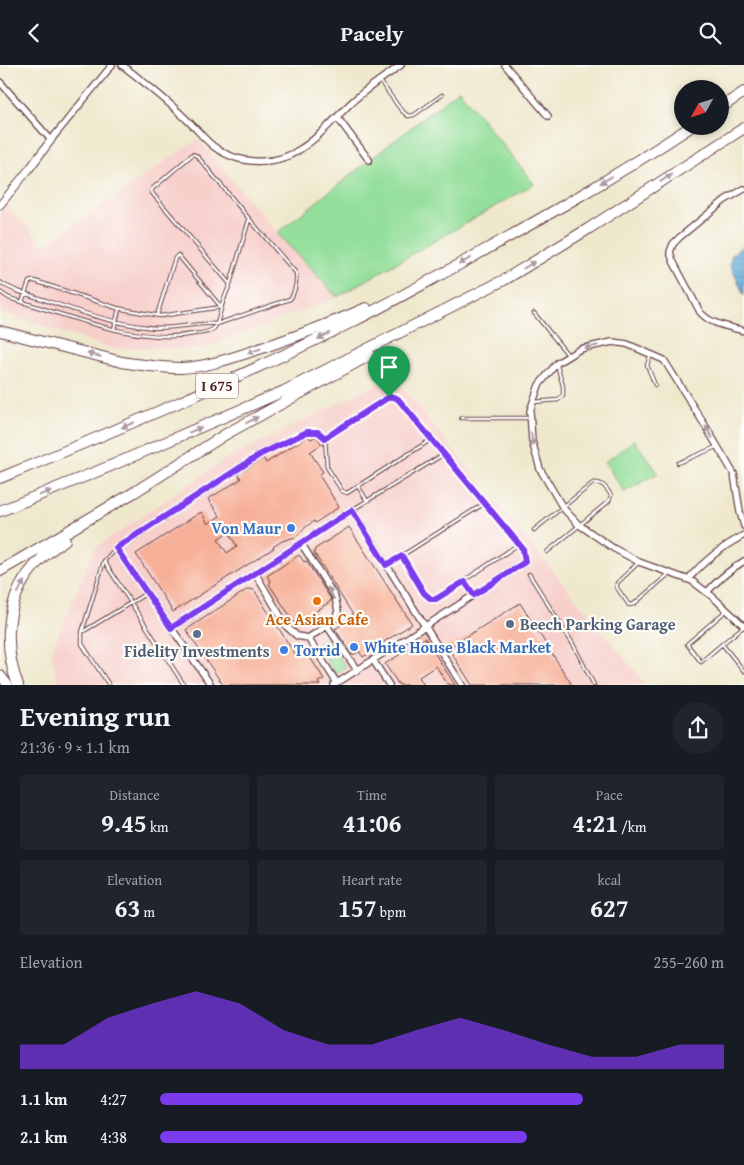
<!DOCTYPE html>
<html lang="en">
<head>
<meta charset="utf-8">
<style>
	:root { --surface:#171b24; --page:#20242c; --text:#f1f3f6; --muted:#9ea1a6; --accent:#7c3aed }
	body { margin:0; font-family:"Gentium Book Plus",serif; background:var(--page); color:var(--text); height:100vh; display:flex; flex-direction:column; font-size:19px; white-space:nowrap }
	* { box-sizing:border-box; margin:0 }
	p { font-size:16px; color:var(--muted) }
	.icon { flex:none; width:28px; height:28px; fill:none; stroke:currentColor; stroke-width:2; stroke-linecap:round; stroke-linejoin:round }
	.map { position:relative; height:620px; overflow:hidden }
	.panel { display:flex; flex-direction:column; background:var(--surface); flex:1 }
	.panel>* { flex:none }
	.needle { width:32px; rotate:230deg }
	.fabs { position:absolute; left:674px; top:15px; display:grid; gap:10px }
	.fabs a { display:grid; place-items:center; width:55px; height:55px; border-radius:50%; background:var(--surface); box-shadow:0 2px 8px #0003; font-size:25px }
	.pin { position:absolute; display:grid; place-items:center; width:42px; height:42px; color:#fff; margin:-51px -21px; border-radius:50% 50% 50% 0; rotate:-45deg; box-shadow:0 0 5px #0007 }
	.pin .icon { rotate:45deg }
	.round { display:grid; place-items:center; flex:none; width:52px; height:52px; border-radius:26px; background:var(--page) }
	.overview { display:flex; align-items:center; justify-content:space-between; height:85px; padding:0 20px }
	h1 { font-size:28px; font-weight:800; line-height:38px }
	.metrics { display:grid; grid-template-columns:repeat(3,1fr); gap:8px; height:85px; padding:5px 20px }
	.metrics div { display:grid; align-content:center; border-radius:5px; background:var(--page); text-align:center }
	.metrics b { font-size:25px; font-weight:800 }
	.metrics small { font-size:14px; font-weight:400 }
	.metrics p { font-size:14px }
	.chart { height:140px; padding:10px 20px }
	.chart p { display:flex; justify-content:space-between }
	.chart svg { width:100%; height:90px; margin-top:5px; fill:var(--accent); opacity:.7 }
	ul { padding:0 20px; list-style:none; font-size:16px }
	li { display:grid; grid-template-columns:80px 60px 1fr; align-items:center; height:38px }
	li i { height:12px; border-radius:6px; background:var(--accent) }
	header { display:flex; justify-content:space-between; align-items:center; height:65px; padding:0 20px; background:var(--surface); font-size:22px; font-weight:800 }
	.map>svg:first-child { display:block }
	.built { fill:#f7d0cc }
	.green { fill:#94df9b; stroke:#6f7f63 }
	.water { fill:url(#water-rules); stroke:#5a6886 }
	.building { fill:#f7b098; fill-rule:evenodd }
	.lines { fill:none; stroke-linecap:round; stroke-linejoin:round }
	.service-casing { stroke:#633d43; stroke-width:4.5 }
	.minor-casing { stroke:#633d43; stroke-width:8 }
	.tertiary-casing { stroke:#633d43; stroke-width:9 }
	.primary-casing { stroke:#633d43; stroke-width:11 }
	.motorway-casing { stroke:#633d43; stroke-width:12 }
	.service { stroke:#fff; stroke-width:2.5 }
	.minor { stroke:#fff; stroke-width:5.5 }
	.tertiary { stroke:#fff; stroke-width:7 }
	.primary { stroke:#fff; stroke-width:9 }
	.motorway { stroke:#fff; stroke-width:10 }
	.oneway { fill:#ae9aa0 }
	.route-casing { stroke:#fff; stroke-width:10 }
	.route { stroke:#7c3aed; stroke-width:6 }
	.shop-dot { fill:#3f7fe0; stroke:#fdfcf7; stroke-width:2 }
	.food-dot { fill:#e8710a; stroke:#fdfcf7; stroke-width:2 }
	.service-dot { fill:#5c6f8a; stroke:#fdfcf7; stroke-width:2 }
	.labels { text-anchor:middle; stroke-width:4.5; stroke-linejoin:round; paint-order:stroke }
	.shield { fill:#fdfcf7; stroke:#806168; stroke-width:1 }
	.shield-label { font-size:15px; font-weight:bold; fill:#4a1f2b }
	.shop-label { font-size:16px; font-weight:bold; fill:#366cbe; stroke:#fdfcf7; text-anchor:start }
	.food-label { font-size:16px; font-weight:bold; fill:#c56008; stroke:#fdfcf7 }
	.service-label { font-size:16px; font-weight:bold; fill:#4e5e75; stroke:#fdfcf7; text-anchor:start }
</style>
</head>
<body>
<header><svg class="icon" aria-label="back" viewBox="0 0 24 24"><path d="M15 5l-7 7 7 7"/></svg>Pacely<svg class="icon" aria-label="search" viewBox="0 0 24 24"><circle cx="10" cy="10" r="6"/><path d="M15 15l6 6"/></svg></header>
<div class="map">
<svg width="744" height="620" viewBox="0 0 744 620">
	<defs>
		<pattern id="water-rules" width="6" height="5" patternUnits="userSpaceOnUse" patternTransform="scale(1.25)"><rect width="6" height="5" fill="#6bb2e2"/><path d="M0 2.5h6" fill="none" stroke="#5a90b7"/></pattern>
	</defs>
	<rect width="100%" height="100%" fill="#fdfcf7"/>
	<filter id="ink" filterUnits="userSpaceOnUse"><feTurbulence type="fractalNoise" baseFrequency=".02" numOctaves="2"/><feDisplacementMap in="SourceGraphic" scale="10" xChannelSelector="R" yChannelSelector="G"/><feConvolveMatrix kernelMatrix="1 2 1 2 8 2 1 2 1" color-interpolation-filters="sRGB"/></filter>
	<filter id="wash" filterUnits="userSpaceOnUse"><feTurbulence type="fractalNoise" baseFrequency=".0096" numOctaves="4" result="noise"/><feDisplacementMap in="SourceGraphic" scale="20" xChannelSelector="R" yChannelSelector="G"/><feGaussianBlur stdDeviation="1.12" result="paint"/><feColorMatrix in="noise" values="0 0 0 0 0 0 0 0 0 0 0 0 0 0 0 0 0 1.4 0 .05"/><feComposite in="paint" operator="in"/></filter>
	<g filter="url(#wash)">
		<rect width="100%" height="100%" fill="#efe8cd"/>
		<path class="built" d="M 198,74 L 277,168 L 337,232 L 202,284 L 110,283 L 0,247 L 0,133 L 44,180 Z
			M 393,311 L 646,620 L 58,620 L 51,587 L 94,484 L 226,394 Z"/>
		<path class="green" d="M 459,25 L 534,119 L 337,232 L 277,168 Z
			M 634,375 L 658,408 L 624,427 L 605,397 Z
			M 327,573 L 346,602 L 336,609 L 317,579 Z"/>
		<path class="water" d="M 744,180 L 744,230 L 730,199 L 732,190 Z"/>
		<g id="blocks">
			<path class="building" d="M 308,371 L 311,374 L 316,371 L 322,379 L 310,387 L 323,407 L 319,410 L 339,442 L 315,458 L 314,456 L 303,464 L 299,469 L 295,472 L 282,476 L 273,482 L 274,483 L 173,547 L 136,489 L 201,447 L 208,459 L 220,451 L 208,434 L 241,414 L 238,409 L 263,393 L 266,398 ZM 228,467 L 237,481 L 227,488 L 218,474 Z
				M 349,462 L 412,559 L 373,584 L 374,585 L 363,592 L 359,586 L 353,590 L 335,564 L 346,557 L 347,559 L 355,553 L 314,488 L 315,484 Z
				M 299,490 L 304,497 L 306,496 L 331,534 L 331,536 L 296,560 L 269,519 L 271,517 L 267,511 Z
				M 248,524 L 250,524 L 254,525 L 295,589 L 301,586 L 305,591 L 308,589 L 324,614 L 318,617 L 320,620 L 223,620 L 186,565 Z
				M 520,538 L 572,620 L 472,620 L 447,581 L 452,578 L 453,580 Z
				M 425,573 L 455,620 L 448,620 L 436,601 L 419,612 L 424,620 L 399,620 L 385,599 Z"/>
		</g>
	</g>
	<g filter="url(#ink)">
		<use href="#blocks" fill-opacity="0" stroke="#633d43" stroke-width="1"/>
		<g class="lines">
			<defs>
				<path id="service" d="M 380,16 L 401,45 L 408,51 L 414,50 L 442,30
					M 0,217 L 4,220 L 17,226 C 60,239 102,257 147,262 C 171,266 193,257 217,259 L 290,234 C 295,228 297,216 296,208 L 251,156 L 197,91 L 193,89 L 152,124 L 152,128 L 230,219 C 227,227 223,235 221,244 C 219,249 219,257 215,262 C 211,268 201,268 194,269 C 138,279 75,253 22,237 L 9,233 L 0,227
					M 230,219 L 249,155
					M 22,237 L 29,217 L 32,216 L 35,216 L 117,243 L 160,251 L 221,242
					M 534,248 L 568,290
					M 157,250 L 175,193 L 178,190 L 221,242
					M 114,264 L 119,244
					M 651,289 L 647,300 L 655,320
					M 534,337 L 558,335 L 563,330 L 563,321 L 557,300
					M 461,353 L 529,353
					M 325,373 L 327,402 L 342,426 L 347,428 L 432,374
					M 278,380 L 307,367 L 318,367 L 325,373 L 389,332 L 393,332 L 398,334 L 523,484 L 525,497
					M 678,398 L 716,382
					M 358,421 L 367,436
					M 352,445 L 444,389
					M 534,465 L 593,418 C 602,416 606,423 611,430 L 609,436 L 547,487
					M 402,491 L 424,528 L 431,534 L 436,534 L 461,518 L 465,517 L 473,529
					M 104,496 L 184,620
					M 638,498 L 617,518 L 617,523 L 629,540 L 634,539 L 670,508
					M 387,500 L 485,438
					M 529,509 L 573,579 L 594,620
					M 462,517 L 519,479
					M 743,562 L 722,579 L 744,606
					M 84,566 L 147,528
					M 722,579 L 701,597 L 687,579 L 727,545
					M 109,620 L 82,579 L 82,567 L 104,496 L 116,483"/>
				<path id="minor" d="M 122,0 C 144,17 166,34 186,54 C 196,63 203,73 213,81 C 238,100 276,102 302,83 C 321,71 336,52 352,37 C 367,23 385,12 401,0
					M 505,0 L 548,51
					M 0,17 L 51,75 L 112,0
					M 337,52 L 369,95
					M 744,124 L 725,135 L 680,172 L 673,179 L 670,187 L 673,196 L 700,247 C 711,260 728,261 744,266
					M 744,461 L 740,447 L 734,409 L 706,362 L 664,295 L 627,279 L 612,277 L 580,284 L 557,298 L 539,320 L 530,346 L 532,376 L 540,404 L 563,443 L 578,459 L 613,483 L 639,497 L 692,516 L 713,532 L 744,561
					M 255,508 L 287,562 L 297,571 L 308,573 L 327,561 L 335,554 L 338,546 L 335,532 L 301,478
					M 688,514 C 704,496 723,481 744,470
					M 707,527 C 717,516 731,504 744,496
					M 327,561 L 357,605
					M 171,563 L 352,445 L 462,620
					M 308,573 L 337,618
					M 373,595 L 389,620
					M 211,620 L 116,483 L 261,389 L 277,381
					M 334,620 L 525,497"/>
				<path id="tertiary" d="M 0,140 L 30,103 L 51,75"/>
				<path id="primary" d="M 0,610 L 8,620"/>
				<path id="motorway" d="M 720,43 L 744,27
					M 0,266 L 122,297 C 141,300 161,303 180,303 C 208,302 235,292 262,283 C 297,271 332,258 366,243
					M 0,413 C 119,364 238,314 354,256 C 390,238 425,218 460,199 C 539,155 617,111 692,61
					M 0,446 L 108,402 L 284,326 L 504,215 L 588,164 L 744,63
					M 0,506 L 133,428 L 226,369 L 370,290
					M 18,620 C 4,584 5,541 28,509 C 38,495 51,484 65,475"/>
			</defs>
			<use href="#service" class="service-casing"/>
			<use href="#minor" class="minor-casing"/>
			<use href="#tertiary" class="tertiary-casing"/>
			<use href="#primary" class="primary-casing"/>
			<use href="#motorway" class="motorway-casing"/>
			<use href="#service" class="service"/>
			<use href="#minor" class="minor"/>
			<use href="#tertiary" class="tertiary"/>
			<use href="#primary" class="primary"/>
			<use href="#motorway" class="motorway"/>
		</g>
		<defs><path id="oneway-solid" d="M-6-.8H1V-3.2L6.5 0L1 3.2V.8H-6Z" transform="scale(1.25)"/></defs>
		<g class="oneway">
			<use href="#oneway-solid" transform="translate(666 113) rotate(-33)"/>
			<use href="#oneway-solid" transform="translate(606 115) rotate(149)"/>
			<use href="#oneway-solid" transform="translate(465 196) rotate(151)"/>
			<use href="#oneway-solid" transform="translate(529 200) rotate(-32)"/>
			<use href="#oneway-solid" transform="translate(324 271) rotate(154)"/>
			<use href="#oneway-solid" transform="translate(591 282) rotate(167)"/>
			<use href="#oneway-solid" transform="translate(254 286) rotate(161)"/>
			<use href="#oneway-solid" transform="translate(94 290) rotate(-165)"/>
			<use href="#oneway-solid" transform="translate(252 355) rotate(-28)"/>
			<use href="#oneway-solid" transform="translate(128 360) rotate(157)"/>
			<use href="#oneway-solid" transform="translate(195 365) rotate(-23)"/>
			<use href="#oneway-solid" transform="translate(709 367) rotate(-121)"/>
			<use href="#oneway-solid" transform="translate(532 374) rotate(82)"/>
			<use href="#oneway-solid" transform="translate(45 428) rotate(-22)"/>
			<use href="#oneway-solid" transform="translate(21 522) rotate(-63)"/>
			<use href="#oneway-solid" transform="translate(331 528) rotate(-119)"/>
		</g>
	</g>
	<g class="lines" filter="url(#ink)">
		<defs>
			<path id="route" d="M 389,332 L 394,332 L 398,334 L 523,484 L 525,497 L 474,530 L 465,517 L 462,518 L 436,534 L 431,534 L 424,528 L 402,491 L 386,500 L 352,445 L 171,563 L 116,483 L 261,389 L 307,367 L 318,367 L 325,373 Z"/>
		</defs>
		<use href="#route" class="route-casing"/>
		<use href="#route" class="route"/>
	</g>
	<g class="shop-dot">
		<circle cx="291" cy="463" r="5"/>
		<circle cx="354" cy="582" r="5"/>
		<circle cx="284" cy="585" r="5"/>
	</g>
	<circle class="food-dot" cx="317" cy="536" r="5"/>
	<g class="service-dot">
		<circle cx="510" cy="559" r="5"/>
		<circle cx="197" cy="569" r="5"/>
	</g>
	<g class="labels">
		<rect class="shield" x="196" y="308.5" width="42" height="25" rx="4"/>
		<g class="shield-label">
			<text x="217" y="326">I 675</text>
		</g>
		<g class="shop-label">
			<text x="281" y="469" text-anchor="end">Von Maur</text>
			<text x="364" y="588">White House Black Market</text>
			<text x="294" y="591">Torrid</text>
		</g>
		<g class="food-label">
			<text x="317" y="560">Ace Asian Cafe</text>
		</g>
		<g class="service-label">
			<text x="520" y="565">Beech Parking Garage</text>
			<text x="197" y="592" text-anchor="middle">Fidelity Investments</text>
		</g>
	</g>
</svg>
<div class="fabs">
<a><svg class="needle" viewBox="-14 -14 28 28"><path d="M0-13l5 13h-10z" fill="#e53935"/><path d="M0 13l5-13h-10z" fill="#9ea1a6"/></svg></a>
</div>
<div class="pin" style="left:389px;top:332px;background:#1e9e55"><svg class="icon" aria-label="arrive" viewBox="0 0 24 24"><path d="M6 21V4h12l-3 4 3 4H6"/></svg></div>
</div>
<section class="panel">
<div class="overview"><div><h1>Evening run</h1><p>21:36 · 9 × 1.1 km</p></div><a class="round"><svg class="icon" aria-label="share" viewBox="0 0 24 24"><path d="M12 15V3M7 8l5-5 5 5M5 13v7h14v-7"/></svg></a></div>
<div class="metrics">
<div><p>Distance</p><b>9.45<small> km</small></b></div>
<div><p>Time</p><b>41:06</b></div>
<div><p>Pace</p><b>4:21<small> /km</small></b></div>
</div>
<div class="metrics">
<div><p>Elevation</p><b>63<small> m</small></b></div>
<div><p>Heart rate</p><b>157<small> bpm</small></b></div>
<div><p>kcal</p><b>627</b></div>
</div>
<div class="chart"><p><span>Elevation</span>255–260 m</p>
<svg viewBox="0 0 160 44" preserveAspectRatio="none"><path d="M0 44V32L10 32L20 19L30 12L40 6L50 12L60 25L70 32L80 32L90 25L100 19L110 25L120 32L130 38L140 38L150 32L160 32V44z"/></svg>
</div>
<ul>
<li><b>1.1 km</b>4:27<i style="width:75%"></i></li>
<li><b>2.1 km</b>4:38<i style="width:65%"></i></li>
</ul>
</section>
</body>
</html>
